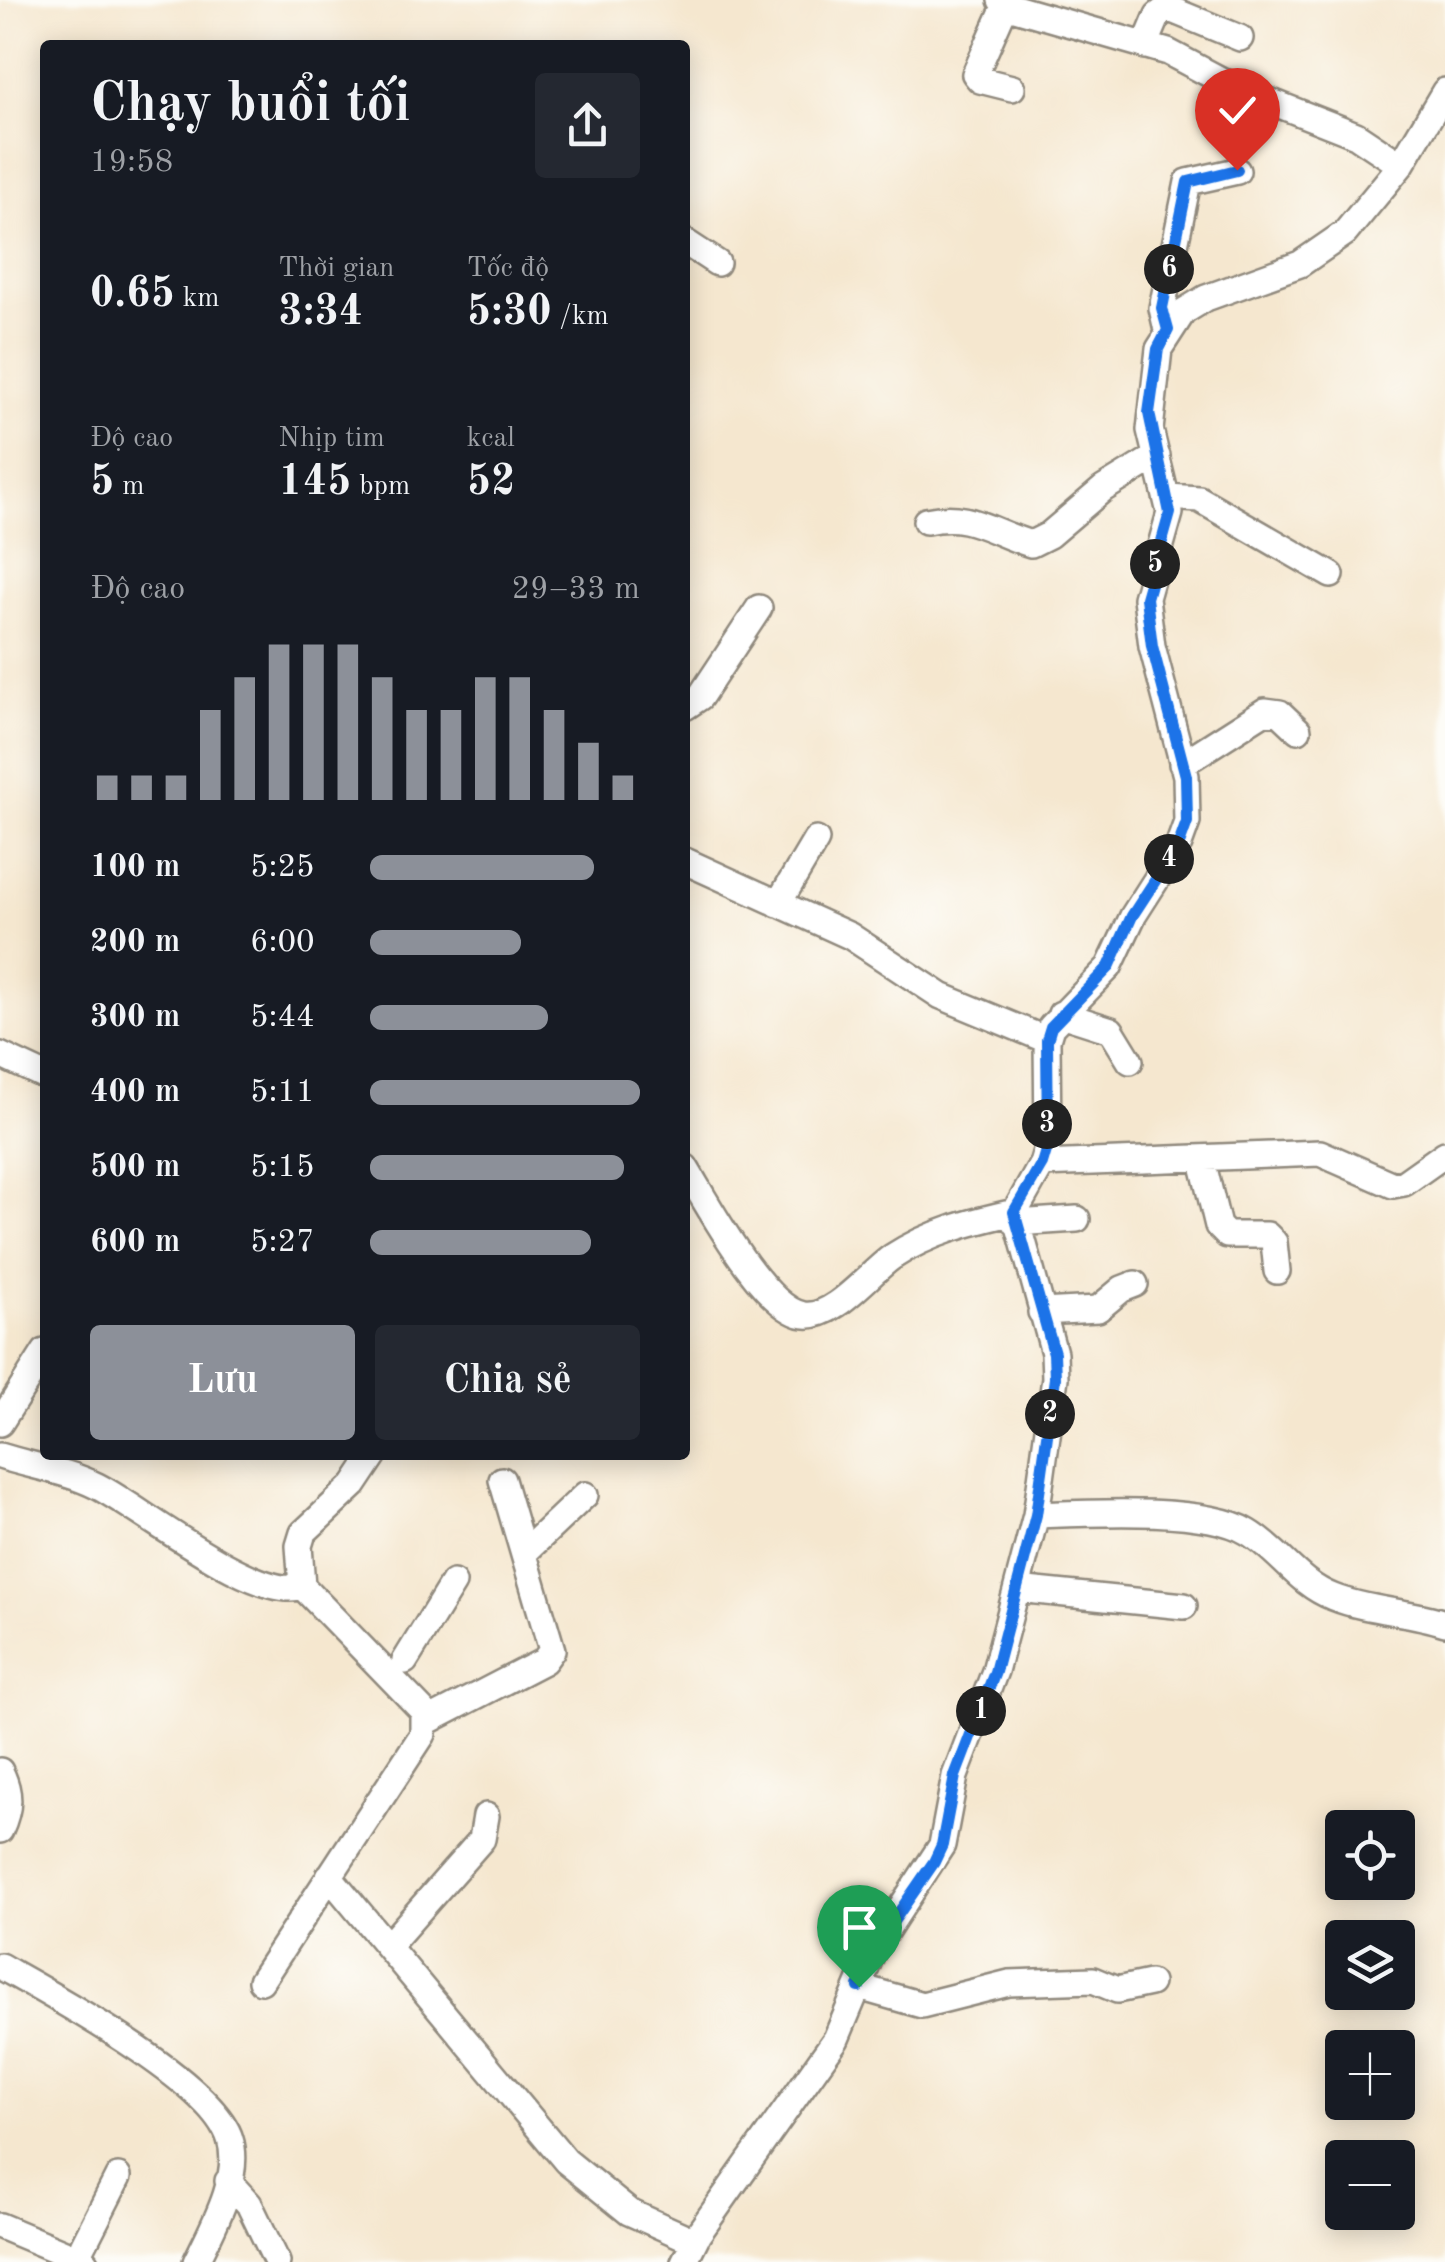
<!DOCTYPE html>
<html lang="vi">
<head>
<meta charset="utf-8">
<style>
	:root { --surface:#171b24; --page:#242831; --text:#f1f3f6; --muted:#9ea1a6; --accent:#8c9099 }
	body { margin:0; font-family:"Old Standard TT",serif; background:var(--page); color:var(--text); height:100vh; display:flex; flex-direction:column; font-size:38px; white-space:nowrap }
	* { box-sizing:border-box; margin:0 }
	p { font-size:32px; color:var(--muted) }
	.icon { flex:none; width:55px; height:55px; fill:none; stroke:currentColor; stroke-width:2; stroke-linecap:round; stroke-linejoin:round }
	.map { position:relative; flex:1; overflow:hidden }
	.sheet { position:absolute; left:40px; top:40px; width:650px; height:1420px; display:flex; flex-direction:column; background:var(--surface); border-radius:10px; box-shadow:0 5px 25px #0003 }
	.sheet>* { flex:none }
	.tools { position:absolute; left:1325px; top:1810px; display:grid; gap:20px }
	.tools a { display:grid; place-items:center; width:90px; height:90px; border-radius:10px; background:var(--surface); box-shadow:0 5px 25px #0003; font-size:50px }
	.pin { position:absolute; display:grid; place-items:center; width:85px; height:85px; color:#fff; margin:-102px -42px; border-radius:50% 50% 50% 0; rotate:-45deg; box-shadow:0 0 10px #0007 }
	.pin .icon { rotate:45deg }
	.km { position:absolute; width:50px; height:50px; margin:-25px; border-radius:50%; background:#222; color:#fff; font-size:28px; line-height:50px; text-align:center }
	.round { display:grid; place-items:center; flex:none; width:105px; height:105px; border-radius:10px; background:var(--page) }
	.head { display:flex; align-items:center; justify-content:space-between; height:170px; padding:0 50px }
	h1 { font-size:55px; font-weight:600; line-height:75px }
	.stats { display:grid; grid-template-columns:repeat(3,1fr); gap:15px; height:170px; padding:10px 50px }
	.stats div { display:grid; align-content:center }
	.stats b { font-size:42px; font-weight:600 }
	.stats small { font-size:28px; font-weight:400 }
	.stats p { font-size:28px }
	.chart { height:280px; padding:20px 50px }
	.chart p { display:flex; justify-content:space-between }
	.chart svg { width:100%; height:180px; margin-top:10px; stroke:var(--accent); stroke-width:6 }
	.button { display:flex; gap:20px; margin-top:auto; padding:20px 50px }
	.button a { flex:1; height:115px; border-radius:10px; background:var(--accent); color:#fff; font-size:40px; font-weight:600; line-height:115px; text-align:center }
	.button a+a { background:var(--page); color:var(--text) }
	ul { padding:0 50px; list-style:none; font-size:32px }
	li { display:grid; grid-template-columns:160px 120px 1fr; align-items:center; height:75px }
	li i { height:25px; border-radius:12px; background:var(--accent) }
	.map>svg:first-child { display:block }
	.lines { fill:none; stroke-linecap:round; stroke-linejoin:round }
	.minor-casing { stroke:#90897d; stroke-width:30 }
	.minor { stroke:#fff; stroke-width:25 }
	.route-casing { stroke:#fff; stroke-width:20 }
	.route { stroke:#1a73e8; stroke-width:12 }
</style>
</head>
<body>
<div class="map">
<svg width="1445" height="2262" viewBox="0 0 1445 2262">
	<rect width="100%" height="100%" fill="#fdfcf7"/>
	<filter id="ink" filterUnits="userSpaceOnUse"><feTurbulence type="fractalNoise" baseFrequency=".01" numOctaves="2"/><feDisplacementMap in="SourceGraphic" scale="20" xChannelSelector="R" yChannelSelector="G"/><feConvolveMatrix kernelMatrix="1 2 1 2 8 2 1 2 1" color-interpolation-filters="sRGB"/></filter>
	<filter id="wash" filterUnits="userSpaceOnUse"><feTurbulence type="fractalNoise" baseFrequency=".0048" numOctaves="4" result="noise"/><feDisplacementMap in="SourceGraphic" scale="40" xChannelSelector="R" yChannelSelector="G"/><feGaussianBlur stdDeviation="2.25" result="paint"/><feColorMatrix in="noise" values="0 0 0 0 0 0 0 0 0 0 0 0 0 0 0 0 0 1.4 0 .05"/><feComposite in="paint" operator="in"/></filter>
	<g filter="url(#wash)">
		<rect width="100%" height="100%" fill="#f5e7cf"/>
	</g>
	<g filter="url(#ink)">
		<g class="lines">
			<defs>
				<path id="minor" d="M 1001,0 L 1015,8 L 1168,52 L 1234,87 L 1356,135 L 1401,165
					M 1006,4 L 975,74 L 980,80 L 1012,88
					M 1145,46 L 1158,15 L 1167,8 L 1240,38
					M 685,242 L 717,263
					M 1167,330 L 1162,308 L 1188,182 L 1237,171
					M 1168,497 L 1199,499 L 1331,575
					M 926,521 C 970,511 990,532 1031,544 L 1049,535 L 1103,489 L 1157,456
					M 685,707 L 700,697 L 759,608
					M 1182,764 L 1265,711 L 1280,713 L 1298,730
					M 685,861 L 850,936 L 941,996 L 1047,1040
					M 778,904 L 816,840
					M 1061,1014 L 1111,1030 L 1130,1061
					M 0,1055 L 45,1076
					M 1202,1160 L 1218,1226 L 1227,1235 L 1267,1235 L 1274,1242 L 1277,1271
					M 1042,1164 L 1320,1153 L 1393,1185 L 1404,1183 L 1445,1154
					M 685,1167 C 706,1201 763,1309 804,1315 C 834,1319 869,1273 892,1257 C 930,1232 971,1222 1015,1212
					M 1016,1223 L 1077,1219
					M 1041,1312 L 1098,1309 L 1122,1289 L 1135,1284
					M 0,1423 L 45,1352
					M 0,1456 C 31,1466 67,1471 97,1486 C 136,1505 259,1604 302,1586
					M 1036,1515 C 1088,1513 1205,1506 1248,1532 C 1280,1551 1297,1583 1333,1597 C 1368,1611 1409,1611 1445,1623
					M 525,1552 L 585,1495
					M 1017,1589 L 1184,1606
					M 405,1661 L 453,1583
					M 426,1722 L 544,1661 L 552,1650 L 502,1480
					M 0,1771 C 11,1793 10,1808 0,1830
					M 329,1876 L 566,2161 L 629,2212 L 694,2241
					M 388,1946 L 482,1839 L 486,1816
					M 0,1966 C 53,1996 213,2082 230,2139 C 242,2177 212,2229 196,2262
					M 261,1981 L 423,1734 L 423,1711 L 302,1586 L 299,1546 L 303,1533 L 354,1485 L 374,1455
					M 859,1987 L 922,2005 L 1009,1983 L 1093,1980 L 1117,1990 L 1150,1983
					M 228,2181 L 249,2204 L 277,2262
					M 0,2226 L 86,2262
					M 83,2246 L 118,2177
					M 684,2262 L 698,2234 L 836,2039 L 874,1949 L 942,1845 L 955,1776 L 995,1671 L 1036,1515 L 1055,1378 L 1054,1353 L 1015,1212 L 1042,1164 L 1048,1144 L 1047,1040 L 1051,1027 L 1109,967 L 1133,916 L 1179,844 L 1187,822 L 1186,776 L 1152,646 L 1146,598 L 1170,513 L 1150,430 L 1159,349 L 1183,312 L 1206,298 L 1300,264 L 1345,233 L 1401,165 L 1445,91"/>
			</defs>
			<use href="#minor" class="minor-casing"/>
			<use href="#minor" class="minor"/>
		</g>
	</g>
	<g class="lines" filter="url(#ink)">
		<defs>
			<path id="route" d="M 859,1987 L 874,1949 L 934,1862 L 942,1845 L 955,1776 L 995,1672 L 1036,1515 L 1055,1378 L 1054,1353 L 1014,1212 L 1042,1164 L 1048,1144 L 1047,1040 L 1051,1027 L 1109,967 L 1132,916 L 1179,844 L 1187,822 L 1186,776 L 1152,646 L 1146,598 L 1170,513 L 1149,413 L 1158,349 L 1168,330 L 1162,308 L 1188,182 L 1237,170"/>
		</defs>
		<use href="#route" class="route-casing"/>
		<use href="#route" class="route"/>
	</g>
</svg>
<div class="tools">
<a><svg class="icon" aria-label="locate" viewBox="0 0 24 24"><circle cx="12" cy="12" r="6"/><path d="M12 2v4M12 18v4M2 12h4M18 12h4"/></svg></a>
<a><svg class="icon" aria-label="layers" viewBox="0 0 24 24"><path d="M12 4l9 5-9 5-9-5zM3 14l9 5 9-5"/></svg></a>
<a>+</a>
<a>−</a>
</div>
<div class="pin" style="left:859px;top:1987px;background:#1e9e55"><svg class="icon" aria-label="arrive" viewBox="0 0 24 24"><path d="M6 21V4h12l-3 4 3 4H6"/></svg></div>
<div class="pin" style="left:1237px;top:170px;background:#d93025"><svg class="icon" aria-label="check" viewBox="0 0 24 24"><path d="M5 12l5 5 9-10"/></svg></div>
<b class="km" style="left:981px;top:1711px">1</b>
<b class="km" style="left:1050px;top:1414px">2</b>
<b class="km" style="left:1047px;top:1124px">3</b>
<b class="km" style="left:1169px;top:859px">4</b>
<b class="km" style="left:1155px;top:564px">5</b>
<b class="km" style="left:1169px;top:269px">6</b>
<section class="sheet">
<div class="head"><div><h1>Chạy buổi tối</h1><p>19:58</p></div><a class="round"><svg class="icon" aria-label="share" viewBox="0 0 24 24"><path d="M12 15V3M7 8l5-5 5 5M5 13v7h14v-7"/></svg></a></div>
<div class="stats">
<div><b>0.65<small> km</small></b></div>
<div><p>Thời gian</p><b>3:34</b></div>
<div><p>Tốc độ</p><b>5:30<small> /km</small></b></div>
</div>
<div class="stats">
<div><p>Độ cao</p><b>5<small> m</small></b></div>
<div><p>Nhịp tim</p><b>145<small> bpm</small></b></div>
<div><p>kcal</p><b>52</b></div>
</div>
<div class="chart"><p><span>Độ cao</span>29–33 m</p>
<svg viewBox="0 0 160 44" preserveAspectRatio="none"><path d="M5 44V38M15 44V38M25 44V38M35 44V22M45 44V14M55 44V6M65 44V6M75 44V6M85 44V14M95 44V22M105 44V22M115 44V14M125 44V14M135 44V22M145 44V30M155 44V38"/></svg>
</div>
<ul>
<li><b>100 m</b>5:25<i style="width:83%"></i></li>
<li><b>200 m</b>6:00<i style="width:56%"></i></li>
<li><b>300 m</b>5:44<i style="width:66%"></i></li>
<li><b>400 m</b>5:11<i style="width:100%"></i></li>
<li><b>500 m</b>5:15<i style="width:94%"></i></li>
<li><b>600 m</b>5:27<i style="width:82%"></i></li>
</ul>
<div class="button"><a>Lưu</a><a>Chia sẻ</a></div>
</section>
</div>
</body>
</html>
